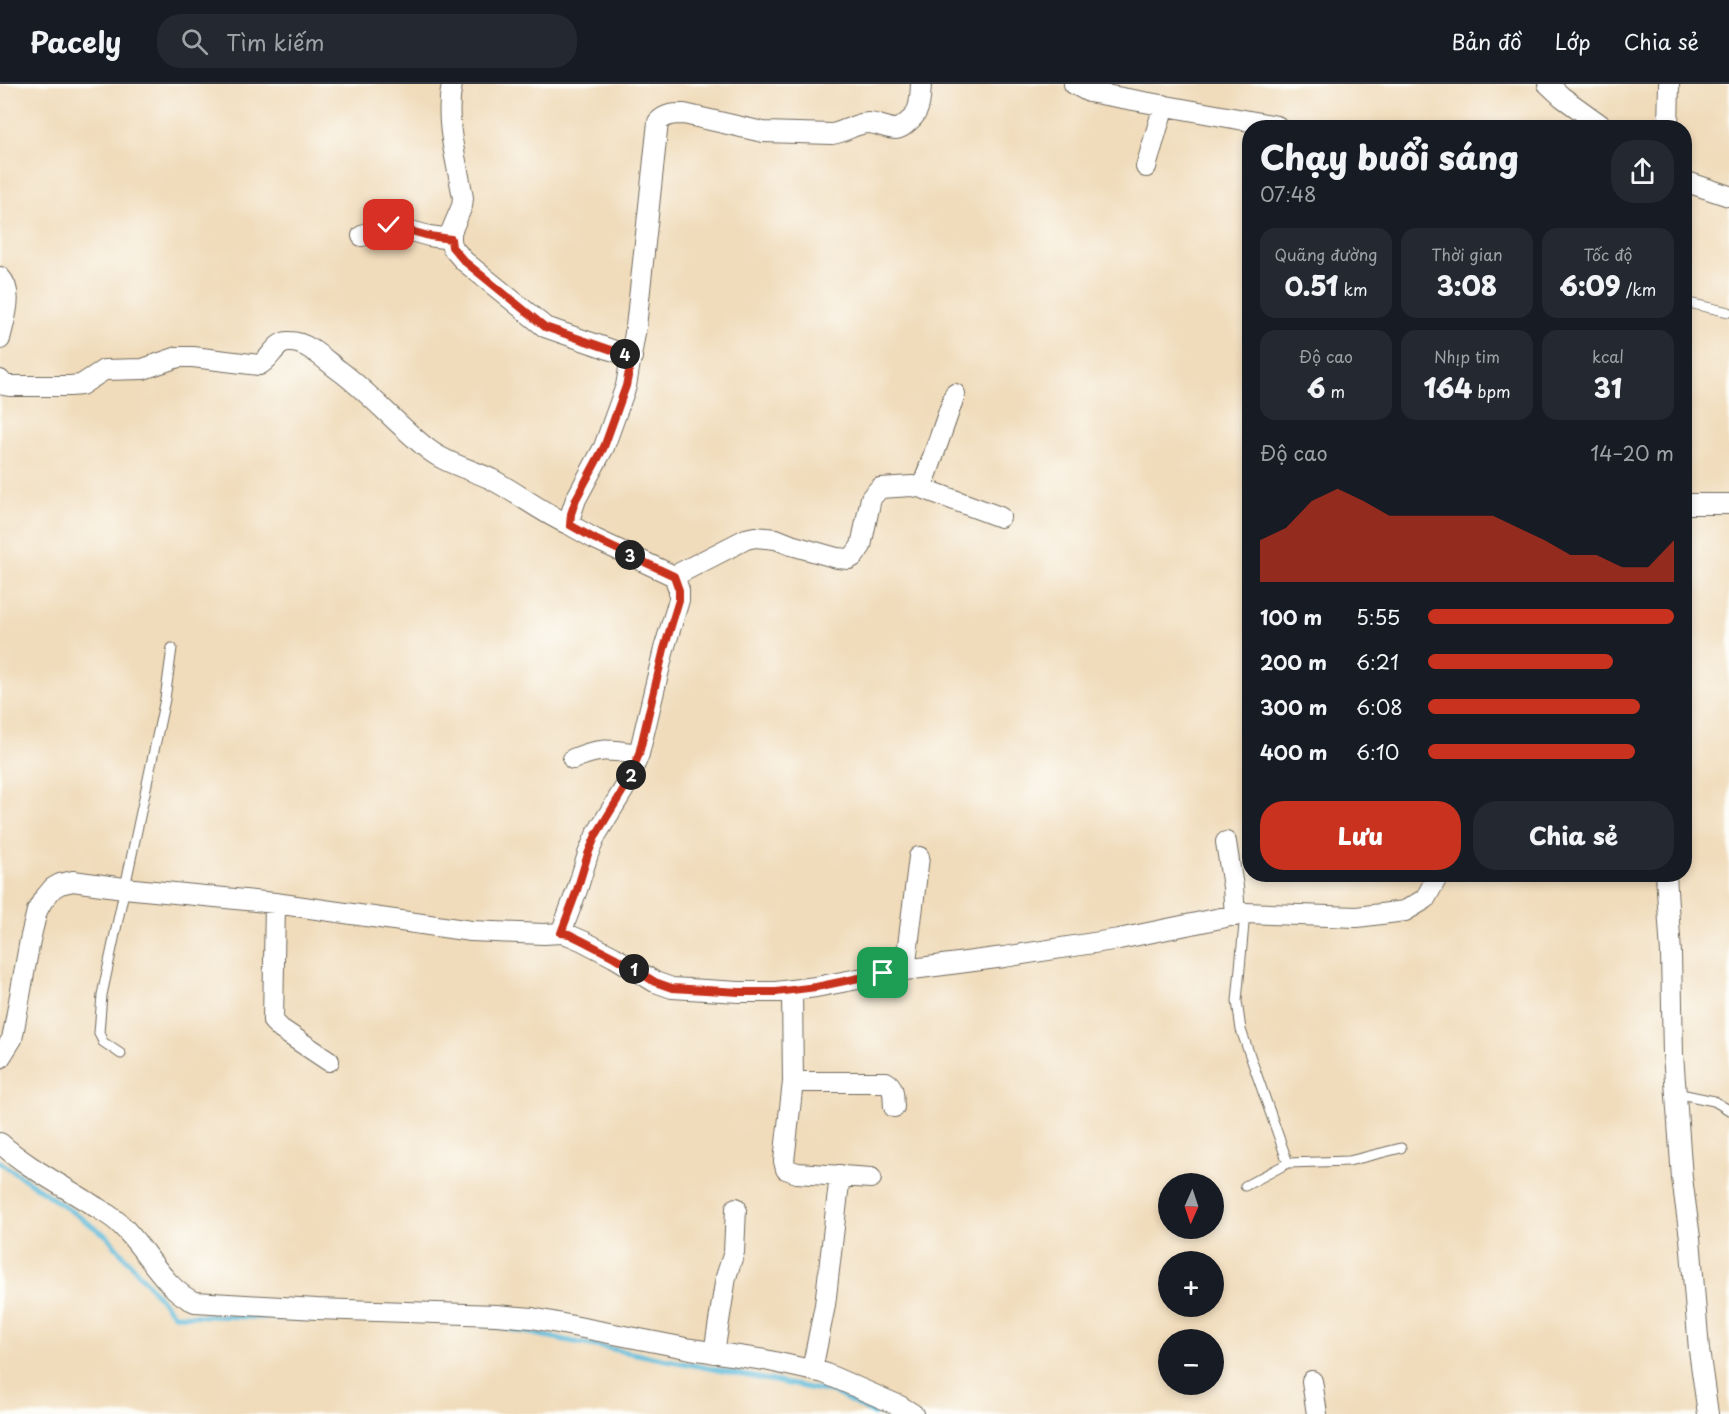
<!DOCTYPE html>
<html lang="vi">
<head>
<meta charset="utf-8">
<style>
	:root { --surface:#171b24; --page:#242831; --text:#f1f3f6; --muted:#9ea1a6; --line:#363941; --accent:#c8321e }
	body { margin:0; font-family:"Playpen Sans",sans-serif; background:var(--page); color:var(--text); height:100vh; display:flex; flex-direction:column; font-size:22px; white-space:nowrap }
	* { box-sizing:border-box; margin:0 }
	p { font-size:20px; color:var(--muted) }
	.icon { flex:none; width:33px; height:33px; fill:none; stroke:currentColor; stroke-width:2; stroke-linecap:round; stroke-linejoin:round }
	.map { position:relative; flex:1; overflow:hidden }
	.drawer { position:absolute; left:1242px; top:36px; width:450px; height:762px; display:flex; flex-direction:column; background:var(--surface); border-radius:24px; box-shadow:0 3px 9px #0003 }
	.drawer>* { flex:none }
	.needle { width:39px; rotate:183deg }
	.controls { position:absolute; left:1158px; top:1089px; display:grid; gap:12px }
	.controls a { display:grid; place-items:center; width:66px; height:66px; border-radius:50%; background:var(--surface); box-shadow:0 3px 9px #0003; font-size:30px }
	.pin { position:absolute; display:grid; place-items:center; width:51px; height:51px; color:#fff; margin:-26px; border-radius:12px; box-shadow:0 3px 9px #0006 }
	.km { position:absolute; width:30px; height:30px; margin:-15px; border-radius:50%; background:#222; color:#fff; font-size:16px; line-height:30px; text-align:center }
	.round { display:grid; place-items:center; flex:none; width:63px; height:63px; border-radius:24px; background:var(--page) }
	.head { display:flex; align-items:center; justify-content:space-between; height:102px; padding:0 18px }
	h1 { font-size:33px; font-weight:800; line-height:45px }
	.stats { display:grid; grid-template-columns:repeat(3,1fr); gap:9px; height:102px; padding:6px 18px }
	.stats div { display:grid; align-content:center; border-radius:15px; background:var(--page); text-align:center }
	.stats b { font-size:26px; font-weight:800 }
	.stats small { font-size:16px; font-weight:400 }
	.stats p { font-size:16px }
	.chart { height:168px; padding:12px 18px }
	.chart p { display:flex; justify-content:space-between }
	.chart svg { width:100%; height:108px; margin-top:6px; fill:var(--accent); opacity:.7 }
	.button { display:flex; gap:12px; margin-top:auto; padding:12px 18px }
	.button a { flex:1; height:69px; border-radius:24px; background:var(--accent); color:#fff; font-size:24px; font-weight:800; line-height:69px; text-align:center }
	.button a+a { background:var(--page); color:var(--text) }
	ul { padding:0 18px; list-style:none; font-size:20px }
	li { display:grid; grid-template-columns:96px 72px 1fr; align-items:center; height:45px }
	li i { height:15px; border-radius:8px; background:var(--accent) }
	header { display:flex; align-items:center; gap:36px; box-sizing:border-box; height:84px; padding:0 30px; background:var(--surface); border-bottom:2px solid var(--line) }
	header strong { font-size:28px }
	nav { display:flex; gap:33px; margin-inline-start:auto; font-size:21px }
	.search { width:420px; height:54px; background:var(--page); display:flex; align-items:center; gap:15px; box-sizing:border-box; padding:0 21px; border-radius:24px; color:var(--muted); font-size:22px }
	.map>svg:first-child { display:block }
	.lines { fill:none; stroke-linecap:round; stroke-linejoin:round }
	.stream { stroke:#5dbcdc; stroke-width:5 }
	.service-casing { stroke:#70695d; stroke-width:11 }
	.minor-casing { stroke:#70695d; stroke-width:22 }
	.service { stroke:#fff; stroke-width:9 }
	.minor { stroke:#fff; stroke-width:20 }
	.route-casing { stroke:#fff; stroke-width:12 }
	.route { stroke:#c8321e; stroke-width:8 }
</style>
</head>
<body>
<header>
<strong>Pacely</strong>
<div class="search"><svg class="icon" aria-label="search" viewBox="0 0 24 24"><circle cx="10" cy="10" r="6"/><path d="M15 15l6 6"/></svg>Tìm kiếm</div>
<nav><a>Bản đồ</a><a>Lớp</a><a>Chia sẻ</a></nav>
</header>
<div class="map">
<svg width="1729" height="1330" viewBox="0 0 1729 1330">
	<rect width="100%" height="100%" fill="#fdfcf7"/>
	<filter id="ink" filterUnits="userSpaceOnUse"><feTurbulence type="fractalNoise" baseFrequency=".0167" numOctaves="2"/><feDisplacementMap in="SourceGraphic" scale="12" xChannelSelector="R" yChannelSelector="G"/><feConvolveMatrix kernelMatrix="1 2 1 2 8 2 1 2 1" color-interpolation-filters="sRGB"/></filter>
	<filter id="wash" filterUnits="userSpaceOnUse"><feTurbulence type="fractalNoise" baseFrequency=".008" numOctaves="4" result="noise"/><feDisplacementMap in="SourceGraphic" scale="24" xChannelSelector="R" yChannelSelector="G"/><feGaussianBlur stdDeviation="1.35" result="paint"/><feColorMatrix in="noise" values="0 0 0 0 0 0 0 0 0 0 0 0 0 0 0 0 0 1.4 0 .05"/><feComposite in="paint" operator="in"/></filter>
	<g filter="url(#wash)">
		<rect width="100%" height="100%" fill="#f0dbba"/>
		<g class="lines">
			<path class="stream" d="M 0,1078 L 107,1152 L 174,1231 L 321,1235
				M 483,1240 L 835,1309 L 874,1330"/>
		</g>
	</g>
	<g filter="url(#ink)">
		<g class="lines">
			<defs>
				<path id="service" d="M 1684,218 L 1729,228
					M 121,970 L 103,958 L 99,949 L 102,911 L 165,615 L 172,564
					M 1676,1009 L 1714,1017 L 1729,1026
					M 1288,1079 L 1349,1077 L 1401,1064
					M 1245,1102 L 1288,1079 L 1241,946 L 1237,917 L 1245,829"/>
				<path id="minor" d="M 452,0 C 444,39 457,76 463,114 L 462,122 L 451,148 L 451,155 L 452,163 L 464,177 L 545,243 L 632,273
					M 1074,0 L 1089,8 L 1277,42
					M 1548,0 L 1562,13 L 1605,44
					M 1668,44 L 1669,0
					M 1146,83 L 1164,21
					M 1684,97 L 1729,112
					M 362,152 L 376,144 L 389,141 L 429,152 L 451,155
					M 0,193 C 15,209 4,236 0,255
					M 0,296 L 4,301 L 11,302 L 70,302 L 81,301 L 104,286 L 143,285 L 178,273 L 193,273 L 259,281 C 271,276 275,257 290,258 C 308,258 326,277 340,287 C 372,311 398,342 429,366 C 447,380 470,385 491,395 C 518,409 542,429 570,441
					M 922,404 L 955,310
					M 1684,420 L 1729,420
					M 674,492 L 746,455 L 755,453 L 776,455 L 791,461 L 837,474 L 849,475 L 854,472 L 861,462 L 871,414 L 880,404 L 912,402 L 922,404 L 1000,433
					M 573,675 C 601,663 610,666 639,670
					M 1226,758 L 1233,803 L 1235,832
					M 1666,790 L 1671,870 L 1673,970 L 1682,1094 L 1690,1154 L 1699,1266 L 1708,1330
					M 275,819 L 273,937 L 281,945 L 329,977
					M 561,849 L 577,806 L 588,770 L 596,751 L 627,700 L 639,670 L 664,565 L 679,516 L 679,506 L 674,492 L 595,455 L 570,441 L 571,430 L 576,415 L 604,363 L 626,302 L 636,243 L 658,38 C 666,30 673,30 684,30 L 763,48 L 832,50 C 845,48 856,39 868,39 C 877,39 887,45 896,45 C 900,45 905,41 908,38 C 921,28 920,15 921,0
					M 905,886 L 919,773
					M 792,907 L 793,998 L 784,1077 L 786,1085 L 797,1089 L 871,1094
					M 0,974 L 12,955 L 14,945 L 30,856 L 37,827 L 43,816 L 53,804 L 60,800 L 73,797 L 124,804 L 275,819 L 471,847 L 544,850 L 561,849 L 569,851 L 583,857 L 614,873 L 655,898 L 672,904 L 739,908 L 776,908 L 816,903 L 905,886 L 1004,873 L 1119,855 L 1245,829 L 1357,833 L 1405,827 L 1425,815 L 1439,790
					M 793,998 L 886,998 C 895,1003 893,1013 894,1023
					M 0,1059 C 27,1083 58,1099 88,1118 C 100,1126 113,1132 122,1142 C 145,1164 166,1207 195,1218 L 317,1225 L 496,1231 L 532,1234 L 691,1265 L 765,1276 L 824,1289 L 900,1322 L 913,1330
					M 714,1269 L 726,1193 L 734,1168 L 736,1124
					M 812,1286 L 825,1221 L 840,1091
					M 1312,1297 L 1317,1330"/>
			</defs>
			<use href="#service" class="service-casing"/>
			<use href="#minor" class="minor-casing"/>
			<use href="#service" class="service"/>
			<use href="#minor" class="minor"/>
		</g>
	</g>
	<g class="lines" filter="url(#ink)">
		<defs>
			<path id="route" d="M 389,141 L 429,152 L 451,155 L 452,163 L 464,177 L 545,243 L 632,273 L 626,302 L 604,363 L 576,415 L 571,430 L 570,441 L 595,455 L 674,492 L 679,506 L 679,516 L 664,565 L 639,670 L 627,700 L 596,751 L 588,770 L 577,806 L 561,849 L 569,850 L 583,857 L 614,873 L 655,898 L 672,904 L 739,908 L 776,908 L 816,903 L 883,889"/>
		</defs>
		<use href="#route" class="route-casing"/>
		<use href="#route" class="route"/>
	</g>
</svg>
<div class="controls">
<a><svg class="needle" viewBox="-14 -14 28 28"><path d="M0-13l5 13h-10z" fill="#e53935"/><path d="M0 13l5-13h-10z" fill="#9ea1a6"/></svg></a>
<a>+</a>
<a>−</a>
</div>
<div class="pin" style="left:883px;top:889px;background:#1e9e55"><svg class="icon" aria-label="arrive" viewBox="0 0 24 24"><path d="M6 21V4h12l-3 4 3 4H6"/></svg></div>
<div class="pin" style="left:389px;top:141px;background:#d93025"><svg class="icon" aria-label="check" viewBox="0 0 24 24"><path d="M5 12l5 5 9-10"/></svg></div>
<b class="km" style="left:634px;top:885px">1</b>
<b class="km" style="left:631px;top:691px">2</b>
<b class="km" style="left:630px;top:471px">3</b>
<b class="km" style="left:625px;top:270px">4</b>
<section class="drawer">
<div class="head"><div><h1>Chạy buổi sáng</h1><p>07:48</p></div><a class="round"><svg class="icon" aria-label="share" viewBox="0 0 24 24"><path d="M12 15V3M7 8l5-5 5 5M5 13v7h14v-7"/></svg></a></div>
<div class="stats">
<div><p>Quãng đường</p><b>0.51<small> km</small></b></div>
<div><p>Thời gian</p><b>3:08</b></div>
<div><p>Tốc độ</p><b>6:09<small> /km</small></b></div>
</div>
<div class="stats">
<div><p>Độ cao</p><b>6<small> m</small></b></div>
<div><p>Nhịp tim</p><b>164<small> bpm</small></b></div>
<div><p>kcal</p><b>31</b></div>
</div>
<div class="chart"><p><span>Độ cao</span>14–20 m</p>
<svg viewBox="0 0 160 44" preserveAspectRatio="none"><path d="M0 44V27L10 22L20 11L30 6L40 11L50 17L60 17L70 17L80 17L90 17L100 22L110 27L120 33L130 33L140 38L150 38L160 27V44z"/></svg>
</div>
<ul>
<li><b>100 m</b>5:55<i style="width:100%"></i></li>
<li><b>200 m</b>6:21<i style="width:75%"></i></li>
<li><b>300 m</b>6:08<i style="width:86%"></i></li>
<li><b>400 m</b>6:10<i style="width:84%"></i></li>
</ul>
<div class="button"><a>Lưu</a><a>Chia sẻ</a></div>
</section>
</div>
</body>
</html>
